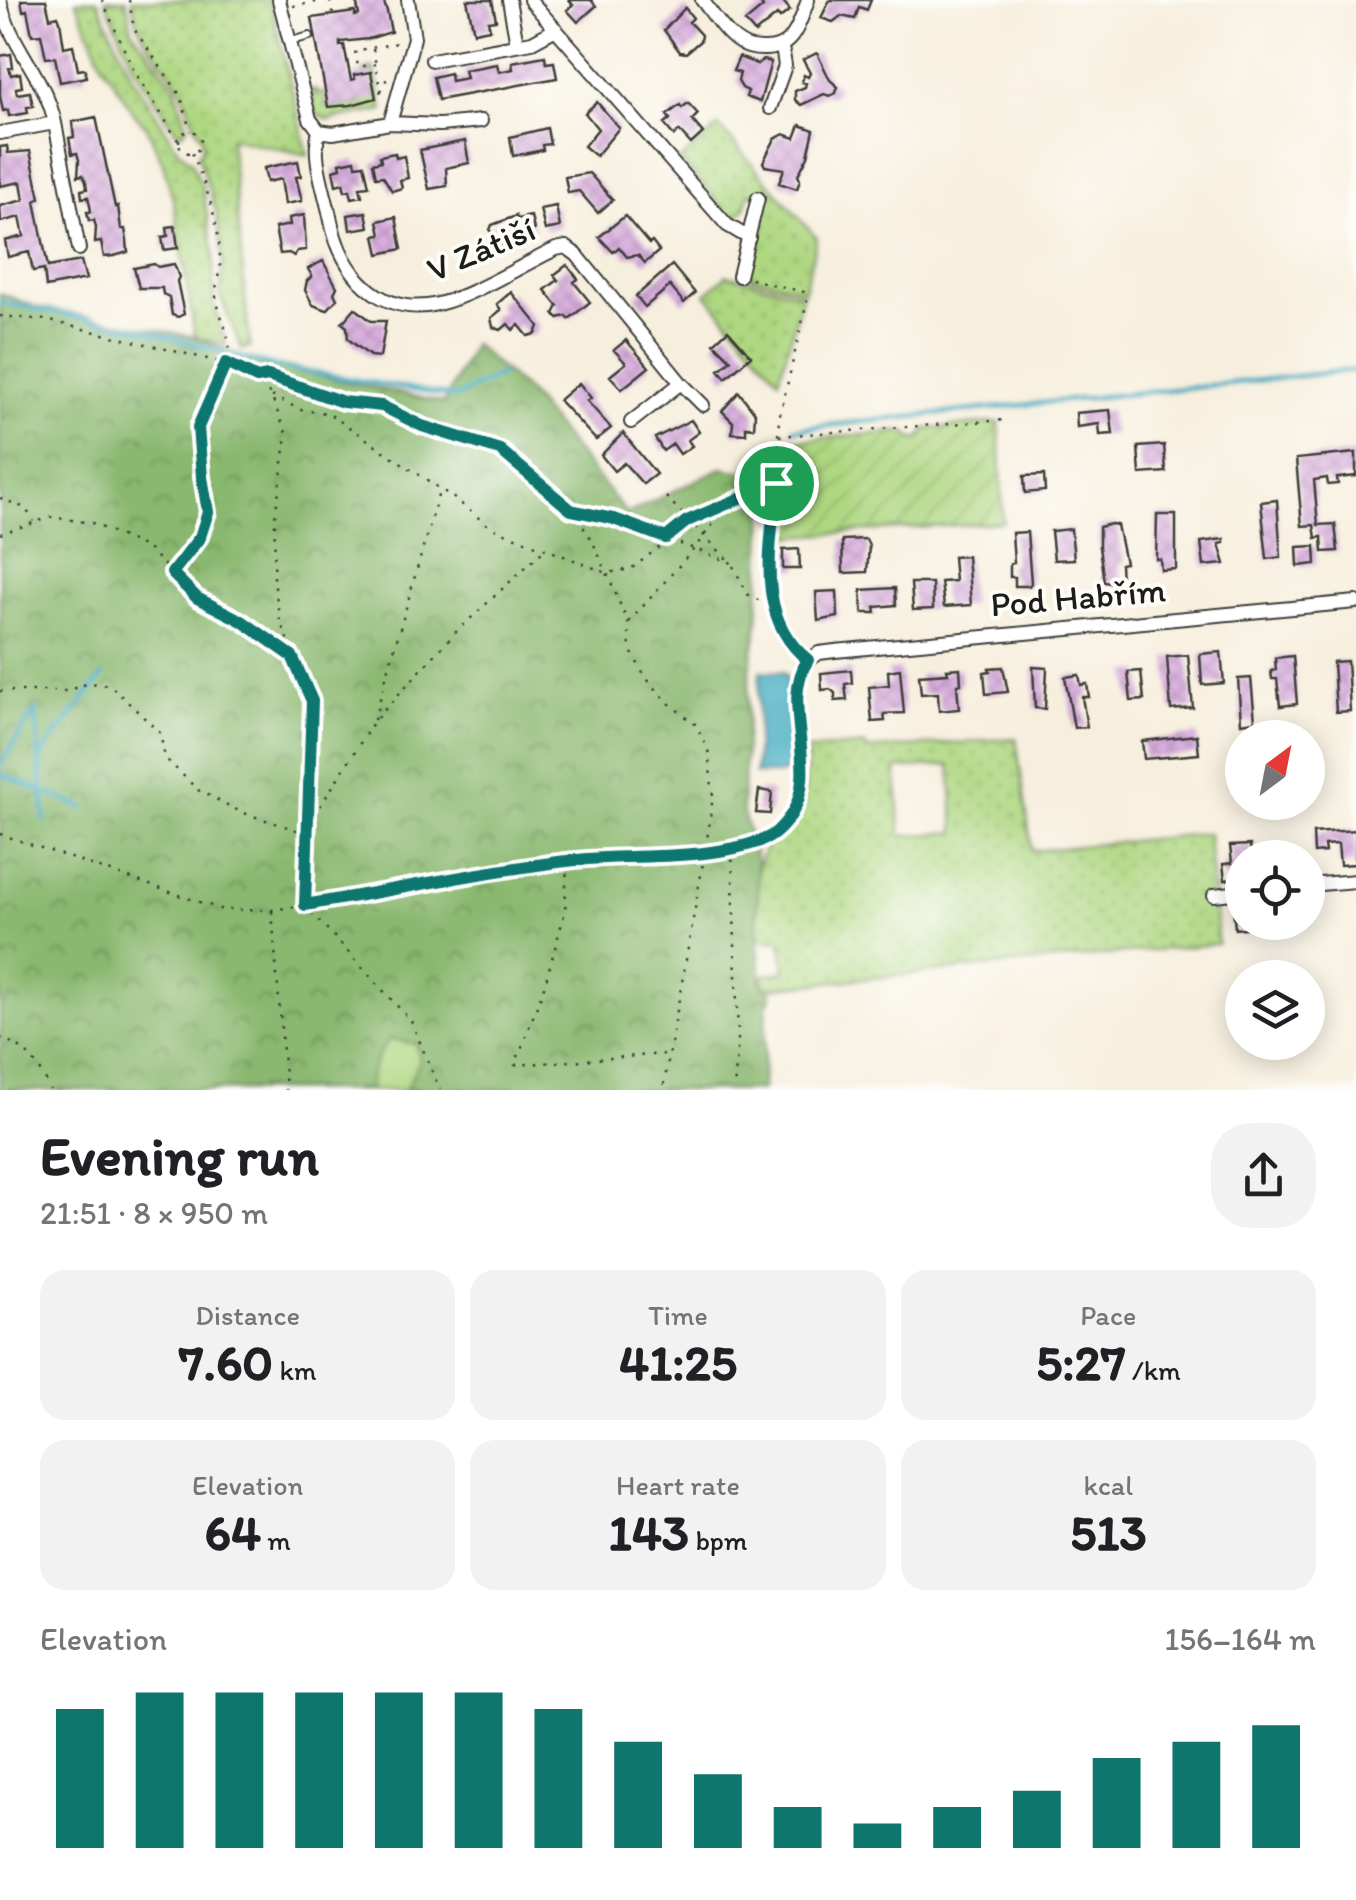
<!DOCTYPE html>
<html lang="en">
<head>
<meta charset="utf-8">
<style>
	:root { --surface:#fff; --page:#f2f2f2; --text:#202124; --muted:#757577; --accent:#0f766e }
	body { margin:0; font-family:Itim,sans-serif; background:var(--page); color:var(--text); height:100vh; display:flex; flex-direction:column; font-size:38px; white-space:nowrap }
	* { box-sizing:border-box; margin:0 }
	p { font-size:32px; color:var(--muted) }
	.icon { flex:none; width:55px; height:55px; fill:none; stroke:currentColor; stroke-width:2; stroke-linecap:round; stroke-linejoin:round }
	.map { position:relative; height:1090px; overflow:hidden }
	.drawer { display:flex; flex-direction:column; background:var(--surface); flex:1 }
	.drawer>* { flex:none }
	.needle { width:65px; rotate:32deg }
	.controls { position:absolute; left:1225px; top:720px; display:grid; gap:20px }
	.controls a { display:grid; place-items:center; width:100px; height:100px; border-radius:50%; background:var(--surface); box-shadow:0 5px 25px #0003; font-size:50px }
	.pin { position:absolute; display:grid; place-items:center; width:85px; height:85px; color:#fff; margin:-42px; border:5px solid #fff; border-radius:50%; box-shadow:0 2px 10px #0007 }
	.round { display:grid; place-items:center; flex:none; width:105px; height:105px; border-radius:40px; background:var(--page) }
	.head { display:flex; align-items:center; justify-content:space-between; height:170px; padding:0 40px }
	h1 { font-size:55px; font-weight:700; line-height:75px }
	.stats { display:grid; grid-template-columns:repeat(3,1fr); gap:15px; height:170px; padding:10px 40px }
	.stats div { display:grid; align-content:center; border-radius:25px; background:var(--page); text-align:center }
	.stats b { font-size:50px; font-weight:700 }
	.stats small { font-size:28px; font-weight:400 }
	.stats p { font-size:28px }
	.chart { height:280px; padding:20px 40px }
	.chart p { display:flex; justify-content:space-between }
	.chart svg { width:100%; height:180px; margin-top:10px; stroke:var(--accent); stroke-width:6 }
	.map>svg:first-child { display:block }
	.grass { fill:url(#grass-dots); stroke:#657a4e; stroke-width:2.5; fill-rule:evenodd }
	.forest { fill:url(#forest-crowns); stroke:#536a46; stroke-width:2.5 }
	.garden { fill:url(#garden-furrows); stroke:#657a4e; stroke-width:2.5 }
	.pitch { fill:#aed781; stroke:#657a4e; stroke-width:2.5 }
	.water { fill:#41aac1; stroke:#2e636e; stroke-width:2.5 }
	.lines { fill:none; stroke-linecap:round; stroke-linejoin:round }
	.stream { stroke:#41aac1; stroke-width:5 }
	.building { fill:url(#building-cross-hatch) }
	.service-casing { stroke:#3d3c39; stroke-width:10 }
	.minor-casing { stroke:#3d3c39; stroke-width:16 }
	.path { stroke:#3d3c39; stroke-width:2.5; stroke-dasharray:2.5 8; stroke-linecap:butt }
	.service { stroke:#fff; stroke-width:6 }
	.minor { stroke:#fff; stroke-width:12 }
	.route-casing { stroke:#fff; stroke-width:20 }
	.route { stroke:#0f766e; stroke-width:12 }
	.labels { text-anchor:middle; stroke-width:8; stroke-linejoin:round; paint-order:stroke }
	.street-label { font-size:35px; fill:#1c1c1c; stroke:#fdfcf7 }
</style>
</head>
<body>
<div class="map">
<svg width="1356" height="1090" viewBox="0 0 1356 1090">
	<defs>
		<pattern id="grass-dots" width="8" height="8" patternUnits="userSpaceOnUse" patternTransform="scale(2.5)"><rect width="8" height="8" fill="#aed781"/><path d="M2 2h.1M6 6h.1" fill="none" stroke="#95b86f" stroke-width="1.8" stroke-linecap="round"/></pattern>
		<pattern id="forest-crowns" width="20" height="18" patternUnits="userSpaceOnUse" patternTransform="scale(2.5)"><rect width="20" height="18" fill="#8ab86f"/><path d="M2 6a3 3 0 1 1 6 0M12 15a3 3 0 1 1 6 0" fill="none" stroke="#70955a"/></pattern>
		<pattern id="garden-furrows" width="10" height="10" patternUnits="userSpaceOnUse" patternTransform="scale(2.5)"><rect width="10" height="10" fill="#aed781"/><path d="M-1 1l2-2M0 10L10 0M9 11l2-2" fill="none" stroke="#95b86f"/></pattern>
		<pattern id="building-cross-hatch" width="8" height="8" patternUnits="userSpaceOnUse" patternTransform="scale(2.5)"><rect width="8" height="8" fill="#d8adde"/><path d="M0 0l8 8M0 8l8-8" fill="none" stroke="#b994be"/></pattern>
	</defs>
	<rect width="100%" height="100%" fill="#fdfcf7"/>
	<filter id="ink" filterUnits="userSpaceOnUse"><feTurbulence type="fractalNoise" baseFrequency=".01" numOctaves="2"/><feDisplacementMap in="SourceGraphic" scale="20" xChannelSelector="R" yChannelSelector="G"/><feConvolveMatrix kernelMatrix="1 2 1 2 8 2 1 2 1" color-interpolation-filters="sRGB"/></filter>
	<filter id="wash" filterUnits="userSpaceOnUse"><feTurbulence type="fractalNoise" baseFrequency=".0048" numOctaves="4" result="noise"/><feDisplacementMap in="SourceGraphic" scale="40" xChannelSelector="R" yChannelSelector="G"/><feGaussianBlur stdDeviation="2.25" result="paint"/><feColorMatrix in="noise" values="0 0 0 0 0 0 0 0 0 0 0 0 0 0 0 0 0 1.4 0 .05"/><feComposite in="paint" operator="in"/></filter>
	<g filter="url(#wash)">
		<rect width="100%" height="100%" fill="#f7efde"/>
		<path class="grass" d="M 76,0 L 97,0 L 131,74 L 178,150 L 191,161 L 202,186 L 214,254 L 213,302 L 226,345 L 195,337 L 174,203 L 163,164 L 147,127 L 135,115 L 102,63 Z
			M 105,0 L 126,0 L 132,30 L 175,87 L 187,127 L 183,132 L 176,131 L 135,68 Z
			M 132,0 L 270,0 L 308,155 L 230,138 L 250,347 L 242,350 L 220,296 L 223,260 L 216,211 L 198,155 L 203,147 L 202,137 C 189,120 190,106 180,88 C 160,53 138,43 132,0 Z
			M 374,68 L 383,110 L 329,120 L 315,114 L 310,91 L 316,90 L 317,94 L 325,93 L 328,107 L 359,104 L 371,72 L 362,71 Z
			M 719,126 L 817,238 L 804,290 L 748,276 L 767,197 L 749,193 L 745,209 L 737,216 L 729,215 L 680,160 Z
			M 727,275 L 803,294 L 779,379 L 706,294 Z
			M 1016,738 L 1032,851 L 1208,833 L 1218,944 L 769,988 L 762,986 L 764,975 L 785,971 L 781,941 L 763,940 L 757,934 C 757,910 752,878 762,855 C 766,845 776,840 783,832 C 805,808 807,781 808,750 L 865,745 L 866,750 ZM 950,765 L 955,832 L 901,836 L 896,769 Z"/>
		<path class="forest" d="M 0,293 L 36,307 L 195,337 L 252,361 L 444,403 L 473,344 L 525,389 L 627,514 L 721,468 L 766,476 L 758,623 L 750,669 L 742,809 L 758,865 L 757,934 L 762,985 L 769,988 L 772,996 L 767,1006 L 762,1090 L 0,1090 Z"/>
		<path class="garden" d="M 999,422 L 1003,522 L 782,537 L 784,447 L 789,441 L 905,431 L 913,439 L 920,439 L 926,429 Z"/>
		<path class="pitch" d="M 390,1039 L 416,1044 L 420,1061 L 405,1090 L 370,1090 C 369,1070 378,1053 390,1039 Z"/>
		<path class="water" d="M 760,671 L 783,672 L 787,677 L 791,766 L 782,774 L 755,774 Z"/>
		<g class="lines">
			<path class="stream" d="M 0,302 L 137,328 L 269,365 L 455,397 L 502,374
				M 794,429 L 1356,370
				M 35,710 L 45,820
				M 40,756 L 103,675
				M 0,766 L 33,713
				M 0,774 L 84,808"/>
		</g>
		<g id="blocks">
			<path class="building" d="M 21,0 L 46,0 L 50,18 L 58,16 L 60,21 L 64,47 L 73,45 L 78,70 L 85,69 L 86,77 L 60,82 L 55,57 L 46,58 L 41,34 L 32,35 L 27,10 L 23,11 Z
				M 356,0 L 383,0 L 387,11 L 391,32 L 368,39 L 340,42 L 340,46 L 344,45 L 351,80 L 355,79 L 354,75 L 371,72 L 376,98 L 351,105 L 328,107 L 312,18 L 355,12 L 355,16 L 359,15 Z
				M 467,0 L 492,0 L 496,20 L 488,21 L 490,29 L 474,32 Z
				M 569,0 L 591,0 L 596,6 L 578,22 L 567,10 L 573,5 Z
				M 758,0 L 782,0 L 790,10 L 780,18 L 777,15 L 755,33 L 745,22 L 763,7 Z
				M 830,0 L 871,0 L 867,10 L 859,7 L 855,19 L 841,16 L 833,22 L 821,18 Z
				M 685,8 L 693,18 L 689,22 L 701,35 L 700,41 L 686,53 L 680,52 L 664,30 Z
				M 817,53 L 830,80 L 838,87 L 836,93 L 830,96 L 824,94 L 801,105 L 795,100 L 795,91 L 805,87 L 806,83 L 802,82 L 804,75 L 808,77 L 810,73 L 803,60 Z
				M 11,54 L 13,67 L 9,68 L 11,75 L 20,73 L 22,87 L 16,88 L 17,94 L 30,92 L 33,106 L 27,107 L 28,113 L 9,116 L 8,110 L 3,111 L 0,96 L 0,56 Z
				M 545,56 L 546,63 L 554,62 L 557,78 L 438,100 L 433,77 L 450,73 L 451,81 L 466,78 L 464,70 L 497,64 L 499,72 L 513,69 L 512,62 Z
				M 739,57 L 757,64 L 763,60 L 771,62 L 760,102 L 746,97 L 748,91 L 742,88 L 738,81 L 740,73 L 733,71 Z
				M 597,102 L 619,128 L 596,156 L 584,146 L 598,129 L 585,113 Z
				M 688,103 L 698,114 L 692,120 L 703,133 L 691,144 L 679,131 L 674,136 L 664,124 L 670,119 L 667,115 L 680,105 L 682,108 Z
				M 96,117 L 115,207 L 118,206 L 121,229 L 125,229 L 127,241 L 128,252 L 114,256 L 104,257 L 101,242 L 95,243 L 96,227 L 94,220 L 89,221 L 87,212 L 91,212 L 90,205 L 88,197 L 82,198 L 81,190 L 87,189 L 86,182 L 83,175 L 78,176 L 79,160 L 77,153 L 72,154 L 69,138 L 74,137 L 72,122 Z
				M 800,125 L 814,130 L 808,156 L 798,175 L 800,180 L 797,189 L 779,183 L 784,169 L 765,166 L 763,162 L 775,139 L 784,134 L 795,138 Z
				M 547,128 L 550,144 L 542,145 L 543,150 L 513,156 L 510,137 Z
				M 465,141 L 469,163 L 446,168 L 447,186 L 429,189 L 420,150 Z
				M 7,146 L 8,153 L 30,151 L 40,198 L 35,201 L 48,267 L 81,261 L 86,279 L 46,287 L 44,269 L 33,271 L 29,252 L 8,257 L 5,241 L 24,236 L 20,217 L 1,222 L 0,206 L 24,200 L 21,182 L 0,186 L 0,147 Z
				M 395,153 L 396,158 L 404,156 L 408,178 L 400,180 L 402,188 L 392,191 L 383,176 L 376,177 L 373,163 L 381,161 L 380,156 Z
				M 355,160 L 356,165 L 364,164 L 369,186 L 360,187 L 362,196 L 352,198 L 350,190 L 345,191 L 343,183 L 336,185 L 333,170 L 341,168 L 340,163 Z
				M 298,161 L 301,176 L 296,177 L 302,201 L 285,204 L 281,179 L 267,182 L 264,168 Z
				M 589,173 L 613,200 L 598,213 L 579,191 L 568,193 L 565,177 Z
				M 556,206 L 560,227 L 545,230 L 540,209 Z
				M 366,212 L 369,227 L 350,230 L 348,215 Z
				M 304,215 L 306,250 L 297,251 L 294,256 L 289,253 L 280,254 L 275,228 L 290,225 L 289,218 Z
				M 516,216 L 517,219 L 531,216 L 534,230 L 522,233 L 519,229 L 521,240 L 496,245 L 490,230 L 492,225 Z
				M 625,216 L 649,244 L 652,242 L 659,251 L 645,263 L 638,255 L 627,257 L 619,247 L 613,252 L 599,237 Z
				M 396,217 L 402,249 L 379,254 L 375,236 L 381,235 L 378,221 Z
				M 175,226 L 178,248 L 164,250 L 162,237 L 168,236 L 167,227 Z
				M 323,261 L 337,287 L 334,293 L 337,299 L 327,310 L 313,305 L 305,290 L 307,281 L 312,276 L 308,269 Z
				M 154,264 L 158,267 L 174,264 L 179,277 L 177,281 L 184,314 L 178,317 L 172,315 L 169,297 L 163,294 L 162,288 L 139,288 L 134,268 Z
				M 567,265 L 578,279 L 574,282 L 577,286 L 590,302 L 569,319 L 566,316 L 558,318 L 554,314 L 558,306 L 545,290 L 558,280 L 554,275 Z
				M 672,265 L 695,293 L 684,303 L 670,286 L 645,307 L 636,296 Z
				M 511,292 L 539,326 L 536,334 L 528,336 L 519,325 L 513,330 L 508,324 L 501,330 L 493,327 L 491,318 L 501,310 L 497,304 Z
				M 355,308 L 371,321 L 386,321 L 380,357 L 370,356 L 348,339 L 347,327 L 342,323 Z
				M 728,330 L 751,356 L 726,378 L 719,370 L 731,360 L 714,343 Z
				M 626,340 L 649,367 L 622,389 L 610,376 L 626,363 L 614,350 Z
				M 579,383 L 591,398 L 587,401 L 611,428 L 596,440 L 559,400 Z
				M 739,392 L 755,413 L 754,428 L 746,427 L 746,434 L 732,433 L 733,422 L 722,411 Z
				M 1110,410 L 1113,434 L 1100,435 L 1099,424 L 1077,427 L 1076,413 Z
				M 691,420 L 699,432 L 688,440 L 692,446 L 680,454 L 673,444 L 663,451 L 655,438 Z
				M 623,433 L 656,474 L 643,484 L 624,463 L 614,471 L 601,455 Z
				M 1164,445 L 1166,472 L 1140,474 L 1138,447 Z
				M 1356,453 L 1356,476 L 1337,478 L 1338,484 L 1328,485 L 1327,478 L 1314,480 L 1318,525 L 1335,524 L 1338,551 L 1323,552 L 1322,537 L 1316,538 L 1314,525 L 1302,526 L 1296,459 Z
				M 1044,475 L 1045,491 L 1025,493 L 1024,476 Z
				M 1277,500 L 1281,557 L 1267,559 L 1261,502 Z
				M 1157,515 L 1176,515 L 1176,569 L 1161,570 L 1160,559 L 1156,559 Z
				M 1111,524 L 1117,525 L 1125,563 L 1120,564 L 1121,581 L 1110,583 L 1104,582 L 1099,547 L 1099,527 Z
				M 1071,529 L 1074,559 L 1054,560 L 1051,531 Z
				M 1027,532 L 1031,583 L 1029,586 L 1015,586 L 1015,577 L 1010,577 L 1010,564 L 1014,563 L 1012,533 Z
				M 866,539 L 869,546 L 867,572 L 843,573 L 842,540 Z
				M 1224,539 L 1224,543 L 1219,544 L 1225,564 L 1204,566 L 1201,542 Z
				M 1315,546 L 1316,564 L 1298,566 L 1297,547 Z
				M 799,549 L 800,569 L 783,569 L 783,550 Z
				M 967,556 L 971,605 L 944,607 L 941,582 L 955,581 L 953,557 Z
				M 911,583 L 932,583 L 933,609 L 913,610 Z
				M 895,588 L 896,605 L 875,607 L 876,613 L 863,613 L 861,590 Z
				M 837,591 L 838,617 L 818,621 L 816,592 Z
				M 1221,652 L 1224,683 L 1202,685 L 1200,654 Z
				M 1188,655 L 1193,708 L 1171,710 L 1167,657 Z
				M 1293,656 L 1297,704 L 1280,706 L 1277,679 L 1272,679 L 1271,671 L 1276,670 L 1275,658 Z
				M 1347,661 L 1350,711 L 1336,712 L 1333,662 Z
				M 1003,667 L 1008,692 L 986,694 L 984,672 L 990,671 L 989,668 Z
				M 1033,667 L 1047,668 L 1045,709 L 1035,708 Z
				M 960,668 L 961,684 L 957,685 L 959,709 L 939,711 L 938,693 L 921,694 L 919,675 L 948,673 L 947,669 Z
				M 900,669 L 904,713 L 884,714 L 885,721 L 872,722 L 869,687 L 889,685 L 888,671 Z
				M 851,670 L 852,683 L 845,684 L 847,700 L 835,701 L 835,693 L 830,689 L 822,690 L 821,673 Z
				M 1141,671 L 1144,700 L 1131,701 L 1128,672 Z
				M 1079,675 L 1081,685 L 1087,684 L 1089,697 L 1082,697 L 1087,727 L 1074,728 L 1065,677 Z
				M 1251,678 L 1255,721 L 1241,723 L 1238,679 Z
				M 1293,724 L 1295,738 L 1259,738 L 1258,729 Z
				M 1197,735 L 1199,754 L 1144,759 L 1142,741 Z
				M 759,790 L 772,792 L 770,814 L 756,813 Z
				M 1356,830 L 1355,864 L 1340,865 L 1338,844 L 1324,845 L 1325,852 L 1314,853 L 1313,833 Z
				M 1250,845 L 1252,858 L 1242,858 L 1242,878 L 1225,880 L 1223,864 L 1232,863 L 1230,846 Z
				M 1242,907 L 1242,922 L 1265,922 L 1265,926 L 1235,929 L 1233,908 Z"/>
		</g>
	</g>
	<g filter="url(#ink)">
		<use href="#blocks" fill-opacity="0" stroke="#3d3c39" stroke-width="2.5"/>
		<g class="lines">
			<defs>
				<path id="service" d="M 291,41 L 310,36"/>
				<path id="minor" d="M 0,0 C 9,45 46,78 55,123
					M 279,0 L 310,119 L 319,131
					M 509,0 L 517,44
					M 530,0 L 727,225 L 749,238
					M 702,0 C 713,14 725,34 740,43 C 747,48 755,49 763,49 C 794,50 799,24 808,0
					M 432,60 L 532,42 L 556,29
					M 770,108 L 785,66 L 782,47
					M 390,123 L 414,38 L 408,0
					M 319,131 C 311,157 326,194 331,221 C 341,272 380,318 438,304 C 473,296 522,265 556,249 L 566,247 L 577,255 L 681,383 L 703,405
					M 319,131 L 333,133 L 390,123 L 440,125 L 481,121
					M 0,133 L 55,123 L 79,249
					M 739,276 L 758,198
					M 631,422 L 681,383
					M 809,660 L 819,653 L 835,651 L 1356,602
					M 1308,885 L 1356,881
					M 1214,895 L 1242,892"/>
			</defs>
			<use href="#service" class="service-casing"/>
			<use href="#minor" class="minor-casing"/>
			<path class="path" d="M 102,0 L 134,71 L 179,142
				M 129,0 L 134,29 L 181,96 L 190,131
				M 330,1 L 333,14
				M 293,6 L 329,0
				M 373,49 L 382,100
				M 376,64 L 358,67 L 355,51 L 397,43
				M 381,91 L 389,74
				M179 142a11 11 0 1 1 22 0a11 11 0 1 1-22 0Z
				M 192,153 C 207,188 221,227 220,266 C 219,276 215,287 216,296 C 220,322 234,337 228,364
				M 751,279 L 804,292 L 807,302 L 779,419 L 770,574 L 771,606 L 786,639 L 799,652
				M 0,316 L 46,320 L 228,364 L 257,378 L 271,396 L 287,435 L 275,517 L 274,581 L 280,621 L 313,701 L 305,905 L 411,1021 L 440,1090
				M 258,377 L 268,376 L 343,402 L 382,407 L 421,426 L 500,450 L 571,510 L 614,519 L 732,563
				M 272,396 L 301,410 L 328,413 L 455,499 L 490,527 L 607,573 L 631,569 L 661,546 L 679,525 L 774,484
				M 779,436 L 1005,420
				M 666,497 L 728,560
				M 0,498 L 25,508 L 34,521
				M 571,510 L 591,538 L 607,573 L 628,623 L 630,649 L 645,677 L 671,705 L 695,724 L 708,749 L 713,796 L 707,840 L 663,1090
				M 0,534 L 51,517 L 92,523 L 147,548 L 197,598 L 241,621 L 291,655
				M 733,566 L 749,596 L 770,605
				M 172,573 L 200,537 L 208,512 L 201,477 L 198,427 L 225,364
				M 629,622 L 693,550 L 727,506
				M 0,691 L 66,691 L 89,683 L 110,685 L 160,733 L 165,758 L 198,790 L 241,812 L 306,833
				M 374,720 L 439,492
				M 309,824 L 374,721 L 455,633 L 543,551
				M 0,834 L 223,910 L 272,910 L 305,905 L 567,861 L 741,846 C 835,823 789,740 802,673
				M 732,849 L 738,1038 L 734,1090
				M 567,863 L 565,912 L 544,987 L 515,1065 L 665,1054
				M 272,911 L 286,1090
				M 0,1038 C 25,1046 40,1065 50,1090"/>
			<use href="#service" class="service"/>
			<use href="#minor" class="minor"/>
		</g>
	</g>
	<g class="lines" filter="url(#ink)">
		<defs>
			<path id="route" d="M 226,363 L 257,378 L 268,376 L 343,402 L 382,406 L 422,426 L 500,450 L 571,510 L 614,519 L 666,538 L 687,521 L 776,483 C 772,546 753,616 808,660 C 779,702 821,769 791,815 C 784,825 775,836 763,840 C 703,862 631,853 567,861 C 480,871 392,891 305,905 L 312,701 L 292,656 L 242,621 L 197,598 L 172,573 L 200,537 L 208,512 L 202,477 L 198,427 Z"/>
		</defs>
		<use href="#route" class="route-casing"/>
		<use href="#route" class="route"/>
	</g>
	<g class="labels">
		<g class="street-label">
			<text transform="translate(481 249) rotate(-23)" y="12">V Zátiší</text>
			<text transform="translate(1078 597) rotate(-5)" y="12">Pod Habřím</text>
		</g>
	</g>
</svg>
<div class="controls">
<a><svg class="needle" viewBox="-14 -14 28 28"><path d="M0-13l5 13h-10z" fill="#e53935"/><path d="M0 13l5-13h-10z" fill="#757577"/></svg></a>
<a><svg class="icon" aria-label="locate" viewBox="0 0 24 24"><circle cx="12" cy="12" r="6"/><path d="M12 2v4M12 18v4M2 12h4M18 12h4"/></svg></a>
<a><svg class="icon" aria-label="layers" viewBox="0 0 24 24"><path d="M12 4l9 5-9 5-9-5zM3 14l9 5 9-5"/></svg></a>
</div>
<div class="pin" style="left:776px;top:483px;background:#1e9e55"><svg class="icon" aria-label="arrive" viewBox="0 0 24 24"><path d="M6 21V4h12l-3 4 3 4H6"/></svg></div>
</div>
<section class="drawer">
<div class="head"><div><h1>Evening run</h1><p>21:51 · 8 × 950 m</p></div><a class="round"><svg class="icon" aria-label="share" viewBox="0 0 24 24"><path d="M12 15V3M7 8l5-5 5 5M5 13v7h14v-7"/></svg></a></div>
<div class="stats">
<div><p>Distance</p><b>7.60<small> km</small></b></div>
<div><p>Time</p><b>41:25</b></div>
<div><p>Pace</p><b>5:27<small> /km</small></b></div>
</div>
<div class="stats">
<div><p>Elevation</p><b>64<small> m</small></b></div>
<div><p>Heart rate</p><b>143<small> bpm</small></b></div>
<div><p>kcal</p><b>513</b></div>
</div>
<div class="chart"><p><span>Elevation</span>156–164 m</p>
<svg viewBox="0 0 160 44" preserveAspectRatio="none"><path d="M5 44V10M15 44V6M25 44V6M35 44V6M45 44V6M55 44V6M65 44V10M75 44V18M85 44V26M95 44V34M105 44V38M115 44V34M125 44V30M135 44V22M145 44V18M155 44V14"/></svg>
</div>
</section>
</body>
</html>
